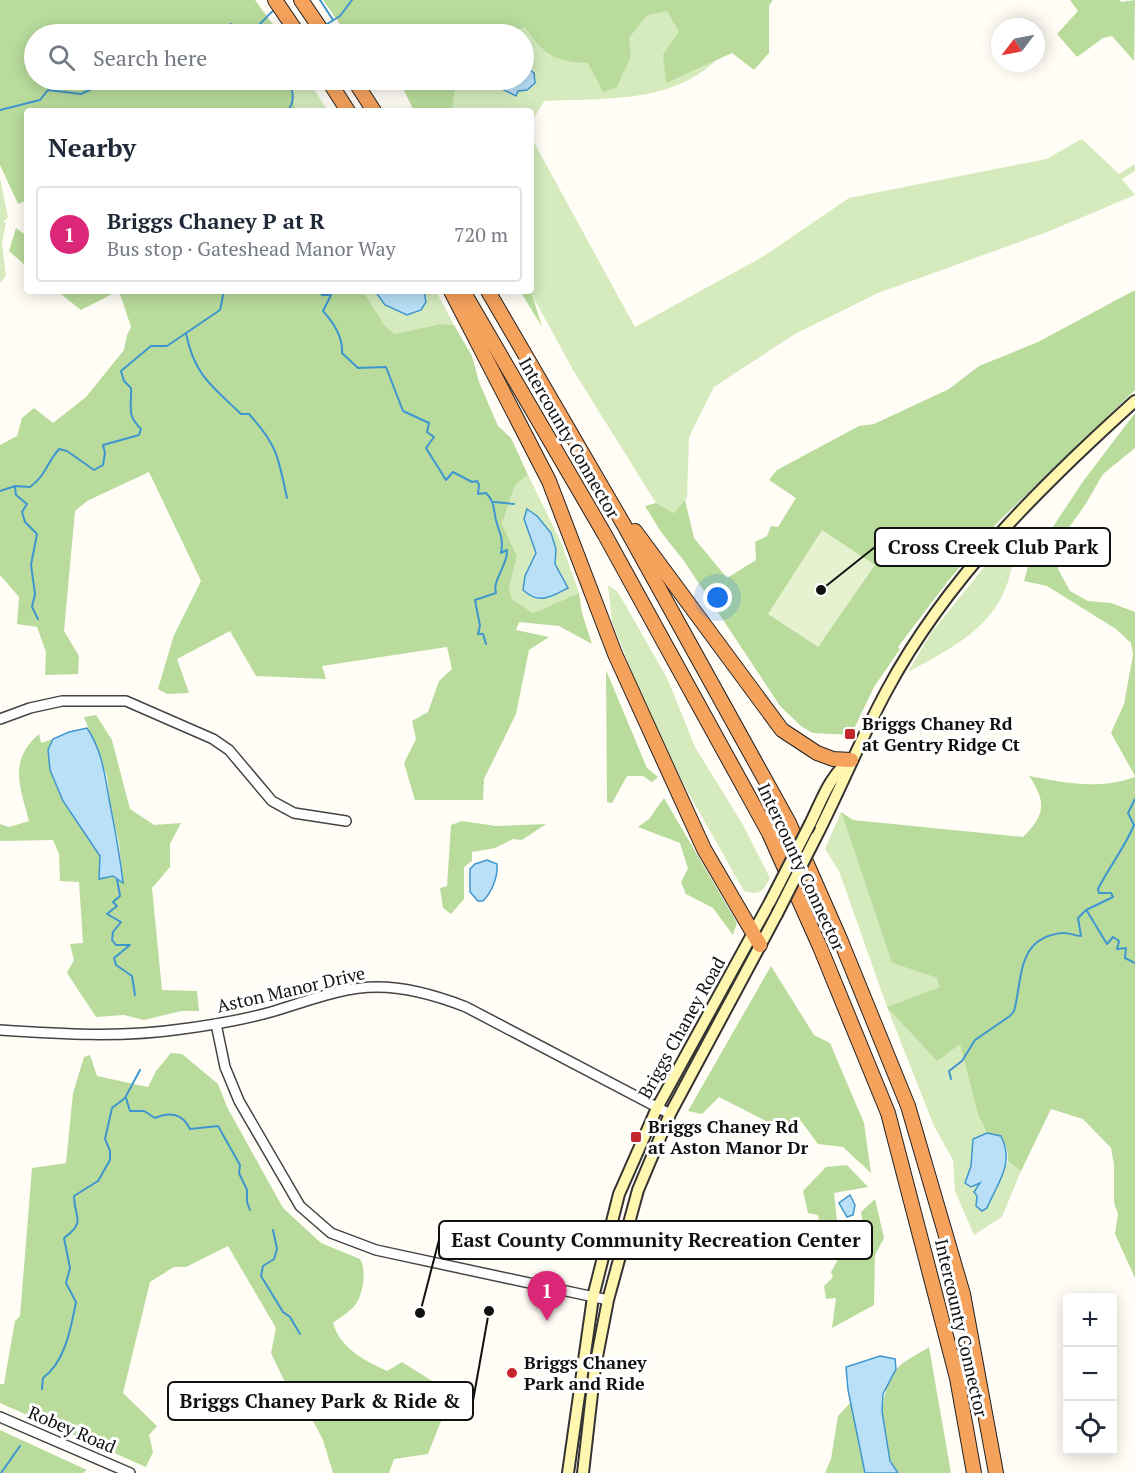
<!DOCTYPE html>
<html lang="en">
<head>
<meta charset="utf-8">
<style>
  :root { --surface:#fff; --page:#f2f2f3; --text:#1f2937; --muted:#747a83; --line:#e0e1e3; --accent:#db2777 }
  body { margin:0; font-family:"PT Serif",serif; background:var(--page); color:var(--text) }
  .controls { position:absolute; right:18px; bottom:18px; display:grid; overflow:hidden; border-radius:6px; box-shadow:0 3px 15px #0003 }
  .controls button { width:54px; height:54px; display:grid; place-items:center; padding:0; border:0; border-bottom:2px solid var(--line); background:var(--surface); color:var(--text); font:30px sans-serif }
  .compass { position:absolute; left:991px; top:18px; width:54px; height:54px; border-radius:50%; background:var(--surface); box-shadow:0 3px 15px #0003; rotate:238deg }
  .you { position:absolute; left:718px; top:598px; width:21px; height:21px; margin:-15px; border:4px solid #fff; border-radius:50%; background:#1a73e8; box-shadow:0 0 0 9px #1a73e833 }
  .badge { display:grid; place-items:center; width:39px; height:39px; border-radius:50%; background:var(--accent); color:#fff; font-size:20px; font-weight:700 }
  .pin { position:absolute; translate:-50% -50px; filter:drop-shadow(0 2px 3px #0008) }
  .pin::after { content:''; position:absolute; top:32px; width:21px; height:18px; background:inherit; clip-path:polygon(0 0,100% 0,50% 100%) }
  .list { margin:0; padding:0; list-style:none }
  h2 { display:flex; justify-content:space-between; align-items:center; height:78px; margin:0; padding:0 24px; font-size:26px }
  h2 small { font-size:20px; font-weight:400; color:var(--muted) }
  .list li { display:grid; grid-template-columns:39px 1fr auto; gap:18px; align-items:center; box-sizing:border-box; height:96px; margin:0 12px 12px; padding:0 12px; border:2px solid var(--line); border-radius:6px }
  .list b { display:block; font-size:22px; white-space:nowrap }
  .list p { margin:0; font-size:20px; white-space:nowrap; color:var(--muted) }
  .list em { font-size:20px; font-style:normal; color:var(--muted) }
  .icon { flex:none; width:33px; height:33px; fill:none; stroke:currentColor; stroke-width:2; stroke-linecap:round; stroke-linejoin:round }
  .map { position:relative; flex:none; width:1135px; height:1473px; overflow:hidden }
  .search { position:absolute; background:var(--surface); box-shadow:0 3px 15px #0003; left:24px; top:24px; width:510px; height:66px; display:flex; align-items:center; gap:15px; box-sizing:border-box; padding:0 21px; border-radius:33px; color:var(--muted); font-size:22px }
  .panel { position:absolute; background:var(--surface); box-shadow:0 3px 15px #0003; left:24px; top:108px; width:510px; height:186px; border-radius:6px }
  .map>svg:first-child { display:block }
  .green { fill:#d5ebbd }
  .forest { fill:#b9dc9c }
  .pitch { fill:#e6f2cf }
  .water { fill:#b9e0f7; stroke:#3f96cf; stroke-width:1.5 }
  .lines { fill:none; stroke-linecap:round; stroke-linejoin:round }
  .stream { stroke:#3f96cf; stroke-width:2 }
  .tertiary-casing { stroke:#444; stroke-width:12 }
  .secondary-casing { stroke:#333; stroke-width:14 }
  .motorway-casing { stroke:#222; stroke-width:16 }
  .tertiary { stroke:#fff; stroke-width:9 }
  .secondary { stroke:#fff6b0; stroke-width:10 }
  .motorway { stroke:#f5a25d; stroke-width:14 }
  .secondary-bridge-casing { stroke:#333; stroke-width:14; stroke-linecap:butt }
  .secondary-bridge { stroke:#fff6b0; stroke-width:10 }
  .poi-dot { fill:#c4262e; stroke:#fff; stroke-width:2 }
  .labels { text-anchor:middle; stroke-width:6; stroke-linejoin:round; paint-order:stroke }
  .street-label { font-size:18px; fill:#111; stroke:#fff }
  .poi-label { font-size:18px; font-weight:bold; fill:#111; stroke:#fff; text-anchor:start }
  .leader { fill:none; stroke:#111; stroke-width:2 }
  .callout-dot { fill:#111; stroke:#fff; stroke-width:2 }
  .callout { fill:#fff; stroke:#111; stroke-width:2 }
  .callout-label { font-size:20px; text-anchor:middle; font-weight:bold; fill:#111 }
</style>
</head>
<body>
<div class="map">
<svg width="1135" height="1473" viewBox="0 0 1135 1473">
  <rect width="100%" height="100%" fill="#fffdf5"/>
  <!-- green -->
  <g class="green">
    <path d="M765,0C749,21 732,46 712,64C666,104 601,98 544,101L531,123V111H433L416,80H524V34H385Z"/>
    <path d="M288,80H308L328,111H297C291,100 294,90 288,80Z"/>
    <polygon points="531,137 635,327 764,256 849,198 1046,159 1082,139 1119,174 1135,164 1135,171 1122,179 1135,195 1047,232 878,293 795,334 714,387 689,437 687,498 674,513 656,503 573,370 530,291"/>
    <polygon points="0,178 8,217 3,223 6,223 2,243 6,276 0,283"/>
    <polygon points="363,291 436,291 454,325 440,324 395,334 385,326"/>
    <polygon points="528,475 561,542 579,593 533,613 512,599 509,588 517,556 502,524 515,485"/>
    <path d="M998,550L1007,551L1013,559C1005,622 958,645 908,672L931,633Z"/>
    <path d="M608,585L618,592L668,680L695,747L743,825L770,878C763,892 760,895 744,891L685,787L635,680L612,622Z"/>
    <polygon points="841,812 892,963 937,978 941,987 887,1007 960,1043 978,1115 987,1133 974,1140 971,1166 965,1183 981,1181 987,1208 1008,1161 1021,1171 1002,1217 974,1235 955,1191 953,1160 934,1126 887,1007 839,871 825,849"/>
  </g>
  <!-- forest -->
  <g class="forest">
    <path d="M0,0H255L280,34H34V80H288C294,90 291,100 297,111H27V200L18,204L0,165Z"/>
    <path d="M323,0H773L769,6V53L754,70L732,53L666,83L663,55L679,32L667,11L647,15L629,38L631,56L617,87L603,92L588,63C553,62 544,54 525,27L502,34H347Z"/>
    <polygon points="1070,0 1120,0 1121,2 1135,0 1134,61 1112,36 1103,38 1077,57 1057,34 1078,11"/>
    <polygon points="399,80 460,80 455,85 452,111 414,111"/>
    <polygon points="16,228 27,236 27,267 9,251"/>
    <polygon points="1135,290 1135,390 997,523 948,581 898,647 900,649 874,687 851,735 813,733 802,727 780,706 684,561 661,532 645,506 656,503 674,513 685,500 694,538 727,578 756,560 755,542 767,536 771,526 778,527 796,498 769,480 777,470 859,426 874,424 949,389 979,366 1038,342"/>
    <polygon points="57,291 118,291 81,310"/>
    <polygon points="119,291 363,291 385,326 395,334 440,324 454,325 472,356 479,382 498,426 511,438 528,475 515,485 502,524 517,556 509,588 512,599 533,613 579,593 582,613 592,644 559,626 519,622 516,630 549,637 529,650 516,714 484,779 483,800 415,800 404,763 416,739 412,721 428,712 439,681 452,669 447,647 322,666 326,679 256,676 230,631 177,659 189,693 167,694 158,689 174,635 201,581 149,472 87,501 75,511 64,631 79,656 78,674 45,675 46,652 37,627 17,624 19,597 0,575 0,445 17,436 22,418 34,408 53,423 86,397 124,350 127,335 131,327"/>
    <polygon points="520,291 531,291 542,327"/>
    <polygon points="1135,413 1135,448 1103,474 1085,505 1058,543 1058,569 1070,591 1088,601 1111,603 1135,612 1135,776 1111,733 1124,704 1133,655 1131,643 1116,629 1047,586 1024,581 1029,563 1084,480"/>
    <polygon points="606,670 647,768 658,777 652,782 643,776 627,776 612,803 607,802"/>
    <path d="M96,715L112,740L130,809L154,825L181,823L170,844V867L152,888L162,990L197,991L199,1011H181L144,1020L124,1015L96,1017L67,973L74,960L70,944L83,943L79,882L60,881L59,854L53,840L0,841V824L9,827L29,821C20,786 8,761 39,734L41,743L53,739L48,750L63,801L100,856L99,878L113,876L123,882L119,844L110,803L107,776L84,717Z"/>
    <path d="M1029,776C1067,783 1097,790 1135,777V1278L1115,1234L1118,1214L1114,1203V1165L1111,1148L1083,1119L1051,1109L1021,1171L1008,1161L1007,1149L1001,1136L987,1133L978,1115L960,1044L937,1061L887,1007L940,987L937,978L892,963L841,812L853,820L1023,837C1045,815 1047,802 1029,776Z"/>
    <polygon points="664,798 737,923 733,935 713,908 686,894 681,882 688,869 680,843 638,827 649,819"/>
    <polygon points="462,821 496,826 546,824 522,840 513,839 495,848 472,852 472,861 464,867 464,899 451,914 443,908 440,888 447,886 451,825"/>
    <polygon points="771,966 814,1035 830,1043 864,1123 871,1173 843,1147 818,1144 801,1121 774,1125 719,1097 702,1114 688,1111"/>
    <path d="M171,1053L182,1054L218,1084L227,1107L283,1208L321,1243L360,1259C367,1270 363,1295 355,1305C350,1312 339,1318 333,1323C340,1348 365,1361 387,1371L402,1362L448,1391L447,1406L428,1454L394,1459L389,1473H333L323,1440L311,1417L292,1397L271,1353L276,1328L228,1246L186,1267H174L150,1282L123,1393L157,1426L149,1435L153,1452L146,1467L0,1403V1384H4L15,1321L20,1316L32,1168L66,1163L73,1093L84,1057L90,1055L97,1076L148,1087L156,1071Z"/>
    <polygon points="847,1165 868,1187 834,1193 837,1221 863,1225 861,1212 875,1199 884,1238 875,1255 874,1305 832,1328 836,1298 826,1299 824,1286 833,1277 831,1272 840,1256 837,1249 822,1242 818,1215 808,1213 803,1191 826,1167"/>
    <path d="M929,1347L951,1473H898C879,1446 876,1399 895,1371C902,1361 919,1354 929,1347Z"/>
    <polygon points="851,1402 865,1473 825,1473 831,1459 838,1416"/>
    <polygon points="0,1430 87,1470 83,1473 0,1473"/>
  </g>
  <!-- pitch -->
  <polygon class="pitch" points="822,530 875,565 818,647 768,614"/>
  <!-- water -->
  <g class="water">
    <polygon points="524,66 534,73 535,83 527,90 518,91 516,96 496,86 492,80 524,80"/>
    <polygon points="375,291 424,291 426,302 421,310 407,315 385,305"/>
    <path d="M527,509L537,516L551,533L556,549L555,564L568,588C551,597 539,605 523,590L525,576L536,553L524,519Z"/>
    <path d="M87,728C103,752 105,777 110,804C115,830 120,855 123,883L113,876L99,879L100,856L63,801L50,770L48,750L53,739L69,732Z"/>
    <path d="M487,860L497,864C498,877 492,892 483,901H478L470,892V869L475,864Z"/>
    <path d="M987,1133L1001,1136C1015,1163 998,1182 987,1208L982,1211L976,1206L977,1196L974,1192L980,1183L971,1187L965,1183L971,1166L973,1139Z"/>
    <polygon points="850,1195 855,1205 853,1215 847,1217 839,1203"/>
    <polygon points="880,1356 895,1359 896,1369 883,1394 882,1411 890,1461 898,1473 865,1473 848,1390 846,1367"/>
  </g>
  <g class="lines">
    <!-- stream -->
    <g class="stream">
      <polyline points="320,0 333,20"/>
      <polyline points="324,26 340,16 352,0"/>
      <polyline points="158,34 165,30 177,34"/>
      <path d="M223,34L224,28L231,24C254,41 257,24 274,10"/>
      <polyline points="0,110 40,100 48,90 81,94 111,80"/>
      <path d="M287,111C296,102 293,90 288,80"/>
      <path d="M320,291L322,295H331L323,311C333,322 343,338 342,353L358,368L386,367L403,411L429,423L427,432L434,437L426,448L446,480L453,472L472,482L477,481L479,485L478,494L486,493C495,502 493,508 496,520C499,533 504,538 501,553L507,550C508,565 492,580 496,593L475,600L480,626L478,634H483L486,644"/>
      <path d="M186,333C194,375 212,386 241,414H249C278,446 278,457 287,498"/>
      <polyline points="15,487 16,495 27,504 22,512 25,522 37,534 31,565 35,594 32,607 38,619"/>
      <path d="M0,491L15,486L30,487C47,474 46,464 59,449L67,451L94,470L103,465L105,453L103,445L139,435L141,429C126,415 132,407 131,388L124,381L121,371L151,346H167L220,310L224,291"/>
      <polyline points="494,502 514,504"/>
      <polyline points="117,879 120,896 113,902 117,906 107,914 121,922 113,932 112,940 116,945 130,945 114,958 116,965 132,976 135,995"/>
      <polyline points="1087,911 1107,944 1113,937 1119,941 1117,949 1126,948 1125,958 1135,963"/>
      <path d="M951,1079L949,1071L962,1061L975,1040L1010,1016L1014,1011C1023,979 1016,938 1062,933C1069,932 1074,936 1081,936L1078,918L1086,910L1113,897L1111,893H1099L1098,889C1109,867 1125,847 1134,825L1128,813L1135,799"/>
      <path d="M126,1098L130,1111H144L155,1118C170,1111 183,1114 190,1129L218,1126L240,1165L239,1173L247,1190V1202L250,1210"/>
      <polyline points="273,1230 277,1249 274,1259 263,1266 261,1276 283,1312 290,1317 300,1334"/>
      <path d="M42,1389L43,1378C65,1362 71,1328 76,1302L66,1283L70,1268L64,1238C87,1221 74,1218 74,1196L98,1181L110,1160V1151L105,1139L112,1108L125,1098L140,1070"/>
      <polyline points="1,1473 20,1446"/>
    </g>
    <defs>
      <g id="tertiary">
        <polyline points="0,719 30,708 62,701 126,701 213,739 229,750 272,801 294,813 346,821"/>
        <polyline points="216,1024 225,1067 239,1101 300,1206 331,1233 376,1250 608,1300"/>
        <path d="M0,1030C60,1034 121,1038 182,1029C212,1025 242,1020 271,1012C305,1002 341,987 377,987C408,987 438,996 466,1007L670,1114"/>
        <polyline points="0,1417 130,1473"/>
      </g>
      <g id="secondary">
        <path d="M810,824C821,802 830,774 851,760"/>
        <path d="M816,837C841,788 861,738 887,690C947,578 1042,485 1135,401"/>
        <polyline points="568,1473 593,1297 619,1194 657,1108 770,902"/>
        <polyline points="583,1473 595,1367 608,1300 638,1190 670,1114 777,914"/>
      </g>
      <g id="motorway">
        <polyline points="275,0 298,34"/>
        <polyline points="301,0 324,34"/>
        <polyline points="328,80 348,111"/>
        <polyline points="354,80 374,111"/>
        <polyline points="451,291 549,481 615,654 704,849 760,945"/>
        <polyline points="463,291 605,535 769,833 820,947 888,1113 957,1378 974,1473"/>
        <polyline points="488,291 624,525 789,823 840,939 908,1106 963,1294 996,1473"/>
        <polyline points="635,531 782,730 817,753 833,759 851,760"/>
      </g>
    </defs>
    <!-- tertiary casing -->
    <use href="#tertiary" class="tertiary-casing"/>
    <!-- secondary casing -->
    <use href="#secondary" class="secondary-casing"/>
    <!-- motorway casing -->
    <use href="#motorway" class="motorway-casing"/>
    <!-- tertiary -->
    <use href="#tertiary" class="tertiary"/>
    <!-- secondary -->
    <use href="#secondary" class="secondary"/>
    <!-- motorway -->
    <use href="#motorway" class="motorway"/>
    <defs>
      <g id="secondary-bridge">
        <polyline points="770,902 810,824"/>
        <polyline points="777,914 816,837"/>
      </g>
    </defs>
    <!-- secondary-bridge casing -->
    <use href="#secondary-bridge" class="secondary-bridge-casing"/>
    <!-- secondary-bridge -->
    <use href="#secondary-bridge" class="secondary-bridge"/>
  </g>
  <!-- markers -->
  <g class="poi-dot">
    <rect x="844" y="728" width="12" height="12" rx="3"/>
    <rect x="630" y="1131" width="12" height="12" rx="3"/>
    <circle cx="512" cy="1373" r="6"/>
  </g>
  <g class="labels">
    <!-- street labels -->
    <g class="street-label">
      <text transform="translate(569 438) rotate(60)" y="6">Intercounty Connector</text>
      <text transform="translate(801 867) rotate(65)" y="6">Intercounty Connector</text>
      <text transform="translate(291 990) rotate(-13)" y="6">Aston Manor Drive</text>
      <text transform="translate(682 1028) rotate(-61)" y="6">Briggs Chaney Road</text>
      <text transform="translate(961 1328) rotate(77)" y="6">Intercounty Connector</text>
      <text transform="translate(72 1430) rotate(23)" y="6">Robey Road</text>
    </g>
    <!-- poi labels -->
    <g class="poi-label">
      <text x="862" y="730">Briggs Chaney Rd<tspan x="862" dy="21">at Gentry Ridge Ct</tspan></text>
      <text x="648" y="1133">Briggs Chaney Rd<tspan x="648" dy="21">at Aston Manor Dr</tspan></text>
      <text x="524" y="1369">Briggs Chaney<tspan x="524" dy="21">Park and Ride</tspan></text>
    </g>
  </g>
  <!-- callouts -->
  <path class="leader" d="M821 590L875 547M420 1313L439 1240M489 1311L473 1401"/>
  <g class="callout-dot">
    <circle cx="821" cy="590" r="6"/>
    <circle cx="420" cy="1313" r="6"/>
    <circle cx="489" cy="1311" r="6"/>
  </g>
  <g class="callout">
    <rect x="875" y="528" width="235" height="38" rx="6"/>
    <rect x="439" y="1221" width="433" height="38" rx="6"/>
    <rect x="168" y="1382" width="305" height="38" rx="6"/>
  </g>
  <g class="callout-label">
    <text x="993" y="554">Cross Creek Club Park</text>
    <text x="656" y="1247">East County Community Recreation Center</text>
    <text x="320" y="1408">Briggs Chaney Park &amp; Ride &amp;</text>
  </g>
</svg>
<div class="controls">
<button>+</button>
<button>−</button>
<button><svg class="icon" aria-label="locate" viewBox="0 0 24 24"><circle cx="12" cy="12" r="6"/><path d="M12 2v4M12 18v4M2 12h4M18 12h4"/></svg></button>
</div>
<svg class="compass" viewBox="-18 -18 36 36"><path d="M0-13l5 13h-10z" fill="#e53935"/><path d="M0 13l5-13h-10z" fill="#747a83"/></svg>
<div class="you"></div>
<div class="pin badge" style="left:547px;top:1321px">1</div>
<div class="search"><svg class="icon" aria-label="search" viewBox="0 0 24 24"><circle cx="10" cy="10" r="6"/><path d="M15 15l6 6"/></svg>Search here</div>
<section class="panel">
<h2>Nearby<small></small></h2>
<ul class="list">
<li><span class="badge">1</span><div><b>Briggs Chaney P at R</b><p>Bus stop · Gateshead Manor Way</p></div><em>720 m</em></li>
</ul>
</section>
</div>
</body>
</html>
